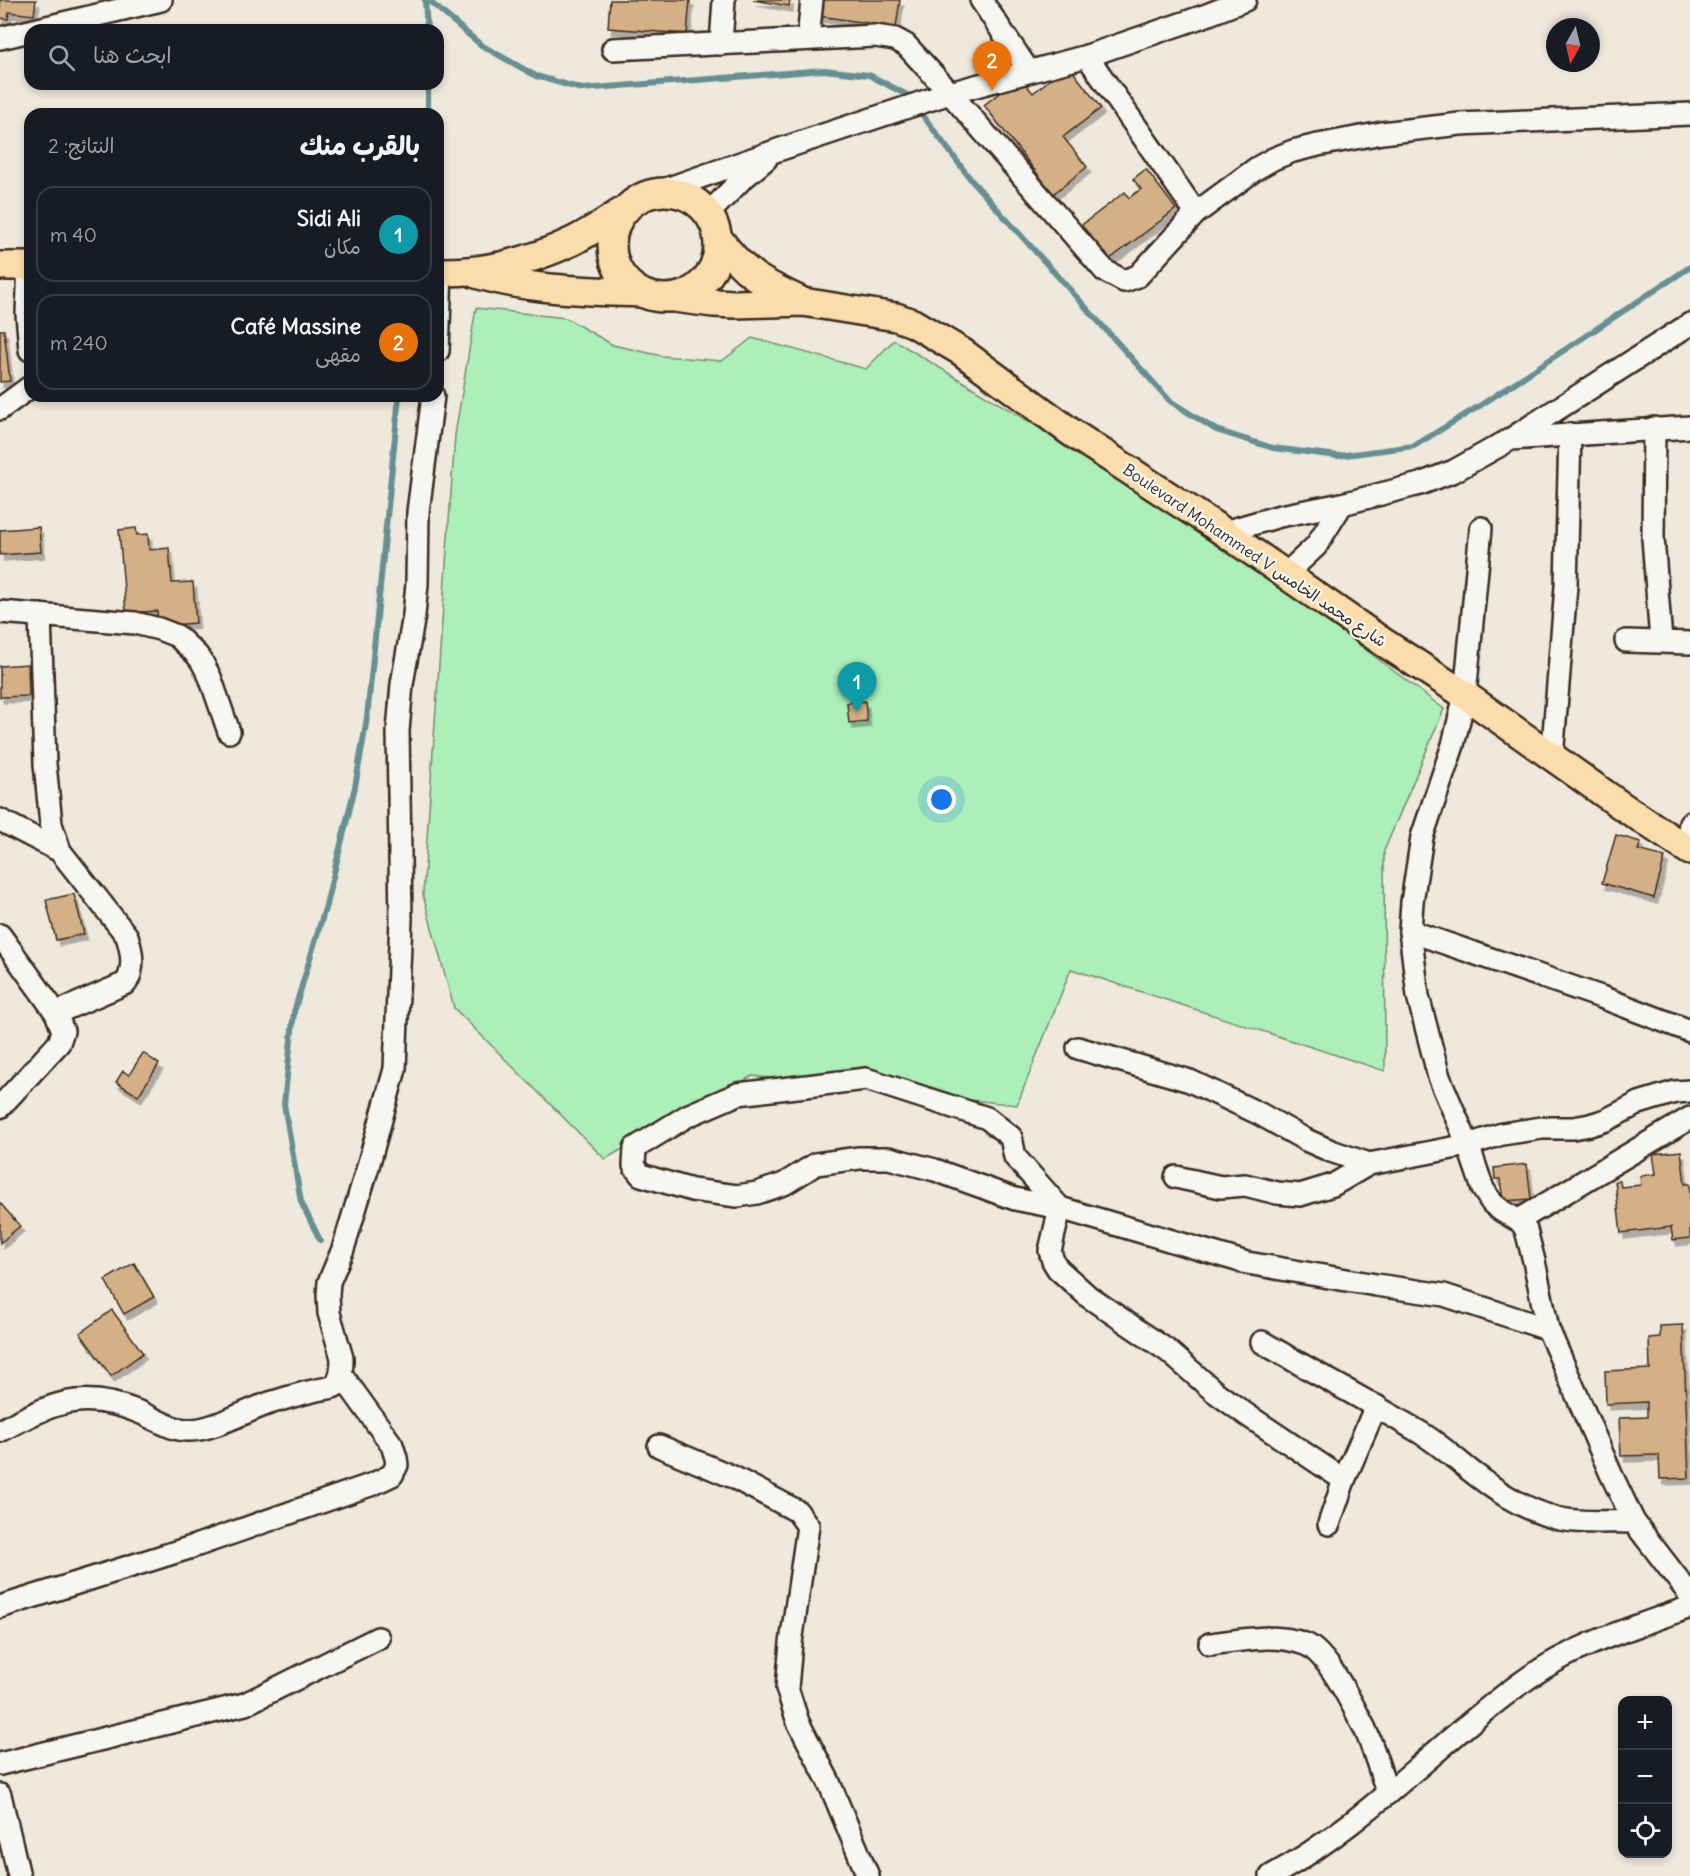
<!DOCTYPE html>
<html lang="ar">
<head>
<meta charset="utf-8">
<style>
  :root { --surface:#171b24; --page:#242831; --text:#f1f3f6; --muted:#9ea1a6; --line:#363941; --accent:#c8321e }
  body { margin:0; font-family:Delius,"Playpen Sans Arabic",sans-serif; background:var(--page); color:var(--text); direction:rtl }
  .controls { position:absolute; right:18px; bottom:18px; display:grid; overflow:hidden; border-radius:12px; box-shadow:0 3px 9px #0003 }
  .controls button { width:54px; height:54px; display:grid; place-items:center; padding:0; border:0; border-bottom:2px solid var(--line); background:var(--surface); color:var(--text); font:30px sans-serif }
  .compass { position:absolute; left:1546px; top:18px; width:54px; height:54px; border-radius:50%; background:var(--surface); box-shadow:0 3px 9px #0003; rotate:188deg }
  .you { position:absolute; left:942px; top:800px; width:21px; height:21px; margin:-15px; border:4px solid #fff; border-radius:50%; background:#1a73e8; box-shadow:0 0 0 9px #1a73e833 }
  .badge { display:grid; place-items:center; width:39px; height:39px; border-radius:50%; background:var(--accent); color:#fff; font-size:20px; font-weight:700 }
  .pin { position:absolute; translate:-50% -50px; filter:drop-shadow(0 2px 3px #0008) }
  .pin::after { content:''; position:absolute; top:32px; width:21px; height:18px; background:inherit; clip-path:polygon(0 0,100% 0,50% 100%) }
  .list { margin:0; padding:0; list-style:none }
  h2 { display:flex; justify-content:space-between; align-items:center; height:78px; margin:0; padding:0 24px; font-size:26px }
  h2 small { font-size:20px; font-weight:400; color:var(--muted) }
  .list li { display:grid; grid-template-columns:39px 1fr auto; gap:18px; align-items:center; box-sizing:border-box; height:96px; margin:0 12px 12px; padding:0 12px; border:2px solid var(--line); border-radius:18px }
  .list b { display:block; font-size:22px; white-space:nowrap }
  .list p { margin:0; font-size:20px; white-space:nowrap; color:var(--muted) }
  .list em { font-size:20px; font-style:normal; color:var(--muted) }
  .icon { flex:none; width:33px; height:33px; fill:none; stroke:currentColor; stroke-width:2; stroke-linecap:round; stroke-linejoin:round }
  .map { position:relative; flex:none; width:1690px; height:1876px; overflow:hidden; direction:ltr }
  .search { position:absolute; background:var(--surface); box-shadow:0 3px 9px #0003; left:24px; top:24px; width:420px; height:66px; display:flex; align-items:center; gap:15px; box-sizing:border-box; padding:0 21px; border-radius:18px; color:var(--muted); font-size:22px }
  .panel { position:absolute; background:var(--surface); box-shadow:0 3px 9px #0003; left:24px; top:108px; width:420px; height:294px; border-radius:18px; direction:rtl }
  .map>svg:first-child { display:block }
  .green { fill:#acefb9; stroke:#748c6c; stroke-width:1.5 }
  .lines { fill:none; stroke-linecap:round; stroke-linejoin:round }
  .stream { stroke:#668f92; stroke-width:6 }
  .building { fill:#d5b087; stroke:#3b2a1e; stroke-width:1.5; filter:url(#shadow) }
  .minor-casing { stroke:#3b2a1e; stroke-width:26 }
  .major-casing { stroke:#3b2a1e; stroke-width:32 }
  .minor { stroke:#f6f6f2; stroke-width:21 }
  .major { stroke:#fbddab; stroke-width:27 }
  .labels { text-anchor:middle; stroke-width:4.5; stroke-linejoin:round; paint-order:stroke }
  .street-label { font-size:16px; fill:#3b2a1e; stroke:#f6f6f2 }
</style>
</head>
<body>
<div class="map">
<svg width="1690" height="1876" viewBox="0 0 1690 1876">
  <defs>
    <filter id="shadow"><feDropShadow dx="3.5" dy="6" stdDeviation="0" flood-color="#0004"/></filter>
  </defs>
  <rect width="100%" height="100%" fill="#efe8dd"/>
  <filter id="ink" filterUnits="userSpaceOnUse"><feTurbulence type="fractalNoise" baseFrequency=".0167" numOctaves="2"/><feDisplacementMap in="SourceGraphic" scale="12" xChannelSelector="R" yChannelSelector="G"/><feConvolveMatrix kernelMatrix="1 2 1 2 8 2 1 2 1" color-interpolation-filters="sRGB"/></filter>
  <g filter="url(#ink)">
    <!-- green -->
    <polygon class="green" points="476,308 566,318 613,345 662,356 722,361 752,338 866,369 894,340 1163,503 1284,588 1444,709 1384,851 1385,1071 1071,969 1017,1105 752,1076 605,1159 454,1008 423,895 455,435"/>
    <g class="lines">
      <!-- stream -->
      <g class="stream">
        <polyline points="425,0 427,30"/>
        <polyline points="428,0 481,45 536,76 582,89 824,70 869,75 909,96 912,100"/>
        <polyline points="918,109 972,181 1170,401 1216,430 1273,448 1338,456 1414,446 1481,405 1690,267"/>
        <polyline points="428,114 428,84"/>
        <polyline points="320,1240 301,1202 284,1104 294,1012 326,905 355,787 367,718 399,396"/>
      </g>
    </g>
    <!-- building -->
    <g class="building">
      <polygon points="0,0 36,0 34,15 9,12 8,19 0,18"/>
      <polygon points="610,0 690,0 687,34 608,28"/>
      <polygon points="753,0 790,0 789,6"/>
      <polygon points="814,0 900,0 896,27 812,15"/>
      <polygon points="1068,65 1101,108 1063,137 1087,167 1053,194 984,105 1020,77 1033,93"/>
      <polygon points="1146,169 1176,209 1106,262 1079,227 1125,192 1129,198 1141,189 1133,179"/>
      <polygon points="0,330 4,330 10,381 0,382"/>
      <polygon points="39,527 41,552 0,555 0,530"/>
      <polygon points="136,528 137,535 148,534 149,550 169,548 172,583 193,582 196,623 158,626 157,611 126,613 119,530"/>
      <polygon points="28,664 29,696 0,697 0,666"/>
      <polygon points="865,701 867,721 849,723 847,703"/>
      <polygon points="1616,835 1641,842 1638,850 1665,857 1654,898 1602,883"/>
      <polygon points="74,894 84,934 56,940 46,900"/>
      <polygon points="143,1053 159,1064 138,1096 116,1082 123,1071 129,1075"/>
      <polygon points="1681,1151 1685,1184 1690,1184 1690,1238 1673,1240 1671,1227 1621,1233 1615,1181 1620,1181 1621,1187 1641,1185 1640,1176 1656,1174 1653,1154"/>
      <polygon points="1527,1164 1531,1199 1503,1201 1500,1179 1495,1179 1494,1168"/>
      <polygon points="0,1203 20,1226 0,1243"/>
      <polygon points="134,1263 154,1297 124,1314 105,1280"/>
      <polygon points="112,1310 143,1353 111,1376 80,1333"/>
      <polygon points="1683,1325 1689,1478 1660,1479 1659,1455 1621,1456 1619,1418 1647,1417 1647,1402 1606,1404 1605,1371 1650,1369 1649,1338 1660,1337 1660,1326"/>
    </g>
    <g class="lines">
      <defs>
        <g id="minor">
          <polyline points="981,0 1028,70"/>
          <polyline points="34,30 161,0"/>
          <polyline points="0,38 30,31"/>
          <polyline points="808,39 812,0"/>
          <polyline points="721,44 724,0"/>
          <polyline points="613,49 875,36 895,39 906,45 950,93 1105,271 1124,281 1138,276 1196,213 1257,168 1273,159 1293,151 1318,145 1382,133 1460,124 1690,114"/>
          <polyline points="1087,56 1196,213"/>
          <polyline points="649,195 778,150 950,93 1087,56 1204,16 1245,0"/>
          <polyline points="708,214 741,180 766,159"/>
          <polyline points="29,266 27,314 30,350"/>
          <polyline points="438,351 441,272"/>
          <polyline points="0,409 30,387"/>
          <polyline points="1654,428 1653,538 1661,641"/>
          <polyline points="1514,437 1690,324"/>
          <polyline points="1481,528 1465,695 1453,745 1422,837 1412,902 1410,931 1418,996 1439,1077 1468,1145 1483,1189 1492,1203 1502,1211 1521,1222 1526,1230 1534,1261 1548,1329 1611,1474 1634,1522 1690,1595"/>
          <polyline points="1224,532 1280,516 1342,504 1420,484 1454,471 1511,439 1690,427"/>
          <polyline points="1286,574 1316,546 1342,504"/>
          <polyline points="0,612 135,623 159,629 177,636 197,655 202,662 210,677 229,732"/>
          <path d="M40,615L45,764L51,824L60,851L127,936C132,952 135,968 126,983L56,1013"/>
          <polyline points="1626,641 1690,643"/>
          <polyline points="1552,758 1566,586 1570,434"/>
          <polyline points="0,820 60,851"/>
          <polyline points="1687,849 1690,823"/>
          <polyline points="1410,931 1601,997 1690,1031"/>
          <polyline points="0,935 56,1013 63,1031 59,1043 0,1107"/>
          <polyline points="1078,1048 1190,1081 1260,1114 1306,1140 1331,1151 1369,1164"/>
          <polyline points="1176,1177 1221,1187 1245,1185 1277,1193 1300,1195 1333,1185 1369,1164 1468,1145 1502,1134 1542,1128 1573,1128 1590,1125 1606,1120 1639,1103 1675,1092 1690,1091"/>
          <polyline points="1060,1208 1015,1157 1011,1137 987,1118 866,1079 738,1094 687,1116 635,1148 634,1166 641,1175 692,1190 737,1196 757,1193 784,1184 816,1164 859,1158 889,1158 935,1170 1015,1199 1060,1208 1247,1263 1376,1285 1444,1295 1548,1329"/>
          <polyline points="1060,1208 1050,1251 1053,1261 1058,1269 1089,1297 1168,1351 1215,1392 1247,1415 1344,1480"/>
          <polyline points="1519,1220 1690,1118"/>
          <path d="M1262,1342C1314,1373 1369,1401 1421,1433C1441,1445 1457,1461 1476,1475C1500,1494 1526,1510 1556,1518C1580,1524 1609,1521 1634,1522"/>
          <path d="M0,1431C51,1404 81,1388 139,1412C155,1419 173,1431 190,1430C214,1430 249,1409 273,1402C286,1398 299,1394 313,1391C320,1389 328,1389 335,1386C341,1378 342,1369 342,1358L329,1313L328,1295L329,1282L343,1249L367,1170L395,1069L401,919L398,731L402,684L414,615L417,584L418,512L433,396"/>
          <polyline points="659,1446 733,1477 797,1511 808,1526 791,1643 787,1688 798,1722 828,1780 868,1876"/>
          <polyline points="1329,1524 1344,1480 1376,1406"/>
          <polyline points="0,1607 192,1547 373,1484 392,1475 397,1465 396,1458 392,1445 341,1374"/>
          <path d="M1210,1644C1241,1640 1274,1633 1305,1644C1327,1652 1354,1707 1365,1729C1374,1749 1380,1772 1388,1793"/>
          <polyline points="0,1764 245,1704 378,1638"/>
          <polyline points="0,1795 19,1876"/>
          <path d="M1271,1876C1368,1824 1441,1738 1531,1676C1579,1643 1636,1627 1690,1607"/>
        </g>
        <g id="major">
          <circle cx="665" cy="245" r="53"/>
          <path d="M718,238C745,274 759,281 799,300"/>
          <polyline points="0,266 30,266"/>
          <path d="M438,272C485,273 531,261 573,241C591,232 608,220 625,210"/>
          <path d="M476,274C530,290 586,291 641,293"/>
          <polyline points="674,298 713,303 735,304 803,302 896,317 913,323 962,352 1072,433 1224,532 1383,642 1465,695 1619,804 1690,851"/>
        </g>
      </defs>
      <!-- minor casing -->
      <use href="#minor" class="minor-casing"/>
      <!-- major casing -->
      <use href="#major" class="major-casing"/>
      <!-- minor -->
      <use href="#minor" class="minor"/>
      <!-- major -->
      <use href="#major" class="major"/>
    </g>
  </g>
  <g class="labels">
    <!-- street labels -->
    <g class="street-label">
      <text transform="translate(1255 555) rotate(34)" y="6">Boulevard Mohammed V شارع محمد الخامس</text>
    </g>
  </g>
</svg>
<div class="controls">
<button>+</button>
<button>−</button>
<button><svg class="icon" aria-label="locate" viewBox="0 0 24 24"><circle cx="12" cy="12" r="6"/><path d="M12 2v4M12 18v4M2 12h4M18 12h4"/></svg></button>
</div>
<svg class="compass" viewBox="-18 -18 36 36"><path d="M0-13l5 13h-10z" fill="#e53935"/><path d="M0 13l5-13h-10z" fill="#9ea1a6"/></svg>
<div class="you"></div>
<div class="pin badge" style="left:857px;top:712px;background:#0f9aa8">1</div>
<div class="pin badge" style="left:992px;top:91px;background:#e8710a">2</div>
<div class="search"><svg class="icon" aria-label="search" viewBox="0 0 24 24"><circle cx="10" cy="10" r="6"/><path d="M15 15l6 6"/></svg>ابحث هنا</div>
<section class="panel">
<h2>بالقرب منك<small>النتائج: 2</small></h2>
<ul class="list">
<li><span class="badge" style="background:#0f9aa8">1</span><div><b>Sidi Ali</b><p>مكان</p></div><em>40 m</em></li>
<li><span class="badge" style="background:#e8710a">2</span><div><b>Café Massine</b><p>مقهى</p></div><em>240 m</em></li>
</ul>
</section>
</div>
</body>
</html>
